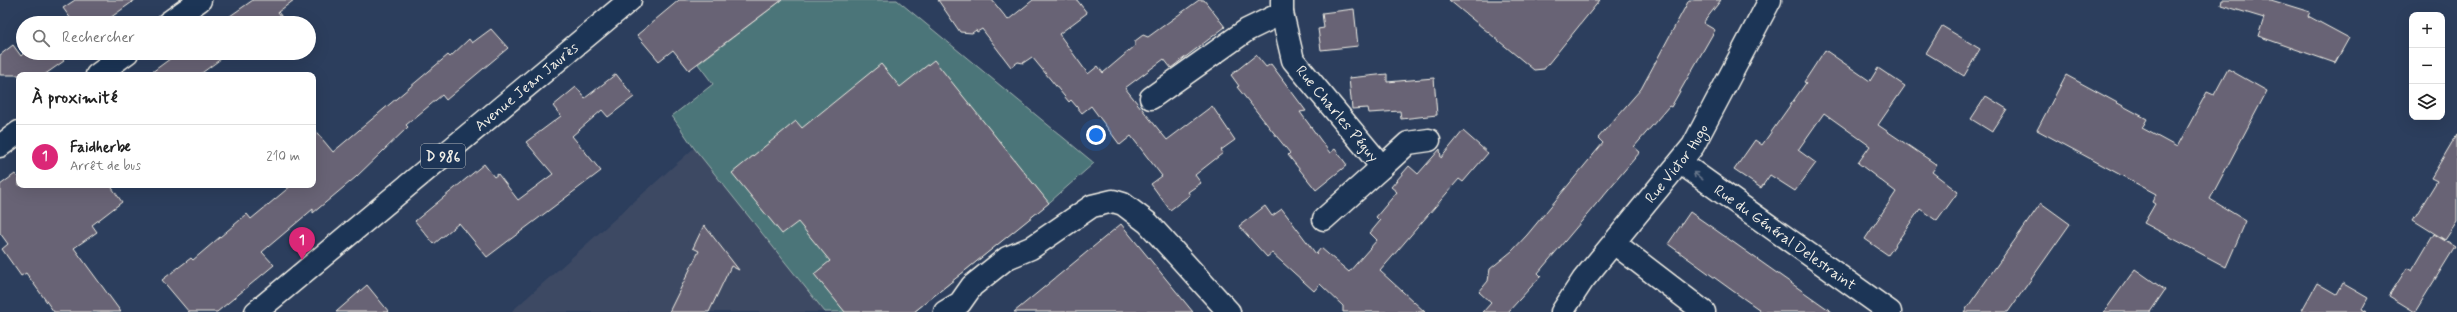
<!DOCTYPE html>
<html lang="fr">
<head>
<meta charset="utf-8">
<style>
  :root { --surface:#fff; --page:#f2f2f2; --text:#222; --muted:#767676; --line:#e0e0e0; --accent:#db2777 }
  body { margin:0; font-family:Mynerve,sans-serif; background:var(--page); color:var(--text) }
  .controls { position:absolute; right:12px; top:12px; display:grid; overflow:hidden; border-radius:8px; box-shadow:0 4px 16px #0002 }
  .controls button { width:36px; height:36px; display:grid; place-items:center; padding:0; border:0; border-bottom:1px solid var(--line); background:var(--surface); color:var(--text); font:20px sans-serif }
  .you { position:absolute; left:1096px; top:135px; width:14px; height:14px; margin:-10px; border:3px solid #fff; border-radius:50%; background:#1a73e8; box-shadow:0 0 0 6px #1a73e833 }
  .badge { display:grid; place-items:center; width:26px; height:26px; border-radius:50%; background:var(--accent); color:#fff; font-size:13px; font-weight:700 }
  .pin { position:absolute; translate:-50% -33px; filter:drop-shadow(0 1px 2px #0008) }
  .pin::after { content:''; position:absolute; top:21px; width:14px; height:12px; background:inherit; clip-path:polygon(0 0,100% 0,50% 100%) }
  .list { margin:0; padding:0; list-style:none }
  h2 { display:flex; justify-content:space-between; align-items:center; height:52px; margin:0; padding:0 16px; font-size:17px }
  h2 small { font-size:13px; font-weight:400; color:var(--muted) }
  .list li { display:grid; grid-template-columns:26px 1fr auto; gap:12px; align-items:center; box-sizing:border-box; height:64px; padding:0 16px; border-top:1px solid var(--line) }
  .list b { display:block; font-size:15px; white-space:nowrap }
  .list p { margin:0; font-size:13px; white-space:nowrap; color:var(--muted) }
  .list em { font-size:13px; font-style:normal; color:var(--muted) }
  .icon { flex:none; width:22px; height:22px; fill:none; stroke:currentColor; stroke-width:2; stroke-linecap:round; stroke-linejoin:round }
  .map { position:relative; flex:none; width:2457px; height:312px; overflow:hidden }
  .search { position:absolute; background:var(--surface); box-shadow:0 4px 16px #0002; left:16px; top:16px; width:300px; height:44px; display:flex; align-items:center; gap:10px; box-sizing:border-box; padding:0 14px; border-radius:22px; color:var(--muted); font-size:15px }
  .panel { position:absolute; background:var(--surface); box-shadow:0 4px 16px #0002; left:16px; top:72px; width:300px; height:116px; border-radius:8px }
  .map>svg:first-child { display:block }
  .built { fill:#3e4964 }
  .green { fill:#4c7579; stroke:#a0b3b0 }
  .building { fill:#686474; stroke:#f4f1e8 }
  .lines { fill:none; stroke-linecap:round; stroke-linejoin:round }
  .minor-casing { stroke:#f4f1e8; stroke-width:25 }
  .major-casing { stroke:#f4f1e8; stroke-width:25 }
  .minor { stroke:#1d3557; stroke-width:22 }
  .major { stroke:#1d3557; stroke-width:22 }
  .oneway { stroke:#68778a }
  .labels { text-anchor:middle; stroke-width:4; stroke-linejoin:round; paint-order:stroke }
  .shield { fill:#1d3557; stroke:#b4b9bc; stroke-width:1 }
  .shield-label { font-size:14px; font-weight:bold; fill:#f4f1e8 }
  .street-label { font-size:15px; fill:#f4f1e8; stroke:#1d3557 }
</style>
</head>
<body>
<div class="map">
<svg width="2457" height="312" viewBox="0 0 2457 312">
  <rect width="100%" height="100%" fill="#2c3e5d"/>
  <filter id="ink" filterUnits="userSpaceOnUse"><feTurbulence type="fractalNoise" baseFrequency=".025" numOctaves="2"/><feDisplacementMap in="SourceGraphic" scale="8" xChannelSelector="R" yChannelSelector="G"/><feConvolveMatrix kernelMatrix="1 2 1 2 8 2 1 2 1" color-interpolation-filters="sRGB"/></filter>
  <g filter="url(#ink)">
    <!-- built -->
    <polygon class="built" points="694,148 825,312 511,312"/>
    <!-- green -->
    <polygon class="green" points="782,0 897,0 1094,163 1051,201 914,312 825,312 694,148 672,116 713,84 698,64"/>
    <!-- building -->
    <g class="building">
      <polygon points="75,0 135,0 103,23 74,23 63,8"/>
      <polygon points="253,0 294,0 278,12 282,17 274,23 220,23"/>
      <polygon points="679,0 782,0 689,70 673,50 659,61 637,35"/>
      <polygon points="938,0 992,0 1008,20 1033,0 1077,0 1087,13 1059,34 1088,74 1098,66 1103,73 1135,46 1135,41 1143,35 1148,37 1199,0 1204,0 1225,27 1171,68 1164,59 1125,88 1167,140 1212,106 1235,140 1221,150 1223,153 1195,175 1201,183 1188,192 1190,195 1170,210 1151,184 1162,176 1131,136 1120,145 1091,106 1082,113 1071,100 1069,102 1032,57 1023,63 1018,62 1011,67 982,29 977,32 976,30 972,33 960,32"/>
      <polygon points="1449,0 1600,0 1544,69 1534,70"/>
      <polygon points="1689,0 1721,0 1703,23 1715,30 1671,107 1669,106 1634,147 1640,152 1538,273 1541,276 1508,312 1483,312 1491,303 1479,292 1488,281 1490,269 1512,251 1527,235 1603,143 1598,138 1641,89"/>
      <polygon points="2222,0 2271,0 2310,12 2308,16 2349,38 2335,63 2258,36 2264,18 2221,5"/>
      <polygon points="1354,9 1358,46 1321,50 1318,29 1324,28 1322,13"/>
      <polygon points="1942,26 1980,49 1964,76 1926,53"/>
      <polygon points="491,29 508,48 446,100 442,95 406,125 408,127 356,177 313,213 313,209 262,252 274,265 250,285 217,312 189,312 162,280 191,258 193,260 247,214 251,219 292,185 313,185 313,128 333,152 448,55 450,57 469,39 472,43"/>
      <polygon points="13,45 21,56 24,53 58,53 64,61 44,75 0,75 0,55"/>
      <polygon points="1825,50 1870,81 1878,68 1905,86 1878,125 1937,165 1932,172 1958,192 1937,221 1920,209 1888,255 1865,239 1896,192 1858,163 1870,146 1824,113 1798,150 1816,163 1795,191 1770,175 1761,188 1734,170 1755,140 1762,145 1806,83 1804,82"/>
      <polygon points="178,53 229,53 199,75 148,75"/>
      <polygon points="1256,55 1266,67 1271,64 1306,111 1300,112 1330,153 1335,149 1347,165 1316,190 1288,155 1290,153 1237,87 1239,86 1231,75"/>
      <polygon points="934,60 1049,203 914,312 845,312 814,274 830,261 798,222 782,234 732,173 796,121 802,128 881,64 900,87"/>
      <polygon points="2228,69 2267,91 2210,199 2246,221 2226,267 2144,223 2155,204 2152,202 2156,194 2037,130 2066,75 2147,119 2142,128 2177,147 2207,92 2214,95"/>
      <polygon points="616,74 634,97 608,117 602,110 572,136 601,171 487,257 459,223 434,244 415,221 484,164 494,177 498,174 518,200 553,174 526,142 561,116 553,106 576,87 585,98"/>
      <polygon points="1387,74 1387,82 1434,78 1437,115 1401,119 1400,111 1369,113 1368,108 1352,109 1349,78"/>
      <polygon points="1986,96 2007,109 1992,132 1971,119"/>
      <polygon points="1463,131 1488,153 1463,182 1459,179 1380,271 1425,312 1343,312 1343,306 1320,284 1314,291 1272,253 1267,257 1239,226 1265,206 1272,216 1282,209 1316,254 1321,248 1349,272 1377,240 1370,233 1380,221 1376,217 1397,192 1391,187 1409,166 1418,174 1440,149 1441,158"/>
      <polygon points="2457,134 2457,222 2445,240 2413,220 2437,181 2431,178"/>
      <polygon points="15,174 19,179 19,185 110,185 122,202 92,225 97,232 74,248 121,312 54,312 26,273 21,276 2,249 8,244 0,233 0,185"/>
      <polygon points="2041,203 2070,224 2008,312 1964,312"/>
      <polygon points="1690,212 1730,240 1832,312 1763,312 1733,291 1668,244"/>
      <polygon points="1121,224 1193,312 1014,312"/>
      <polygon points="704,225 739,270 731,266 709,312 669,312 699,251 693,248"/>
      <polygon points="2434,234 2455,247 2415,312 2389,296 2407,268 2412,271"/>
      <polygon points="2135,269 2165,290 2150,312 2104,312"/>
      <polygon points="2317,283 2336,294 2342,283 2368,298 2362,309 2367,312 2301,312"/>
      <polygon points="367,285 389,312 336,312"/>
    </g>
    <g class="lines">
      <defs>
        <g id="minor">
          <path id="s1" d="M1282,13L1293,60L1382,167L1324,219"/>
          <polyline points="168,23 200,0"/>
          <polyline points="97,75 127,53"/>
          <polyline points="1151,98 1247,30 1282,13 1282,0"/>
          <polyline points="0,146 19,132"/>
          <path id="s2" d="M1681,163L1890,312"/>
          <polyline points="1382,167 1408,143 1429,140"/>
          <polyline points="1614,243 1704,312"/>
          <polyline points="945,312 960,303 972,286 1007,258 1031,248 1092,206 1113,201 1123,204 1148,223 1229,312"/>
          <path id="s3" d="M1562,312L1583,280L1693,146L1770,0"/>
        </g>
        <g id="major">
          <path id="s4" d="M256,312L630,0"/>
        </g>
      </defs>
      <!-- minor casing -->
      <use href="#minor" class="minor-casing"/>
      <!-- major casing -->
      <use href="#major" class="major-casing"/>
      <!-- minor -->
      <use href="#minor" class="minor"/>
      <!-- major -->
      <use href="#major" class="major"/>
    </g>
    <!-- one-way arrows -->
    <defs><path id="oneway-shaft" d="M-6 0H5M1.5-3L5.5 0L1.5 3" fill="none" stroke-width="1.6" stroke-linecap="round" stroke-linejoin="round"/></defs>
    <use class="oneway" href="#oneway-shaft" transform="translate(1698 176) rotate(-142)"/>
  </g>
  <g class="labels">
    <!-- shield labels -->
    <rect class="shield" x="421" y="144" width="44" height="24" rx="3"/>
    <g class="shield-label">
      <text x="443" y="161">D 986</text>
    </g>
    <!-- street labels -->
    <g class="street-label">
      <text dy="5" stroke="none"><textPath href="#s4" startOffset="352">Avenue Jean Jaurès</textPath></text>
      <text dy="5" stroke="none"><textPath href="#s1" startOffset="118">Rue Charles Péguy</textPath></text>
      <text dy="5" stroke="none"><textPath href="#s3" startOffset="188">Rue Victor Hugo</textPath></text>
      <text dy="5" stroke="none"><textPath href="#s2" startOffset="128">Rue du Général Delestraint</textPath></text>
    </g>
  </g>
</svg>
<div class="controls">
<button>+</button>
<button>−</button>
<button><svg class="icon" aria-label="layers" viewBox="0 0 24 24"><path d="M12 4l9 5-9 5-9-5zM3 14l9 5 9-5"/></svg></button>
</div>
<div class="you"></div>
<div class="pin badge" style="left:302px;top:260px">1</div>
<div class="search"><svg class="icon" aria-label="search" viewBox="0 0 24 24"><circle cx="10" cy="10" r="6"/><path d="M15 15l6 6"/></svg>Rechercher</div>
<section class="panel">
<h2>À proximité<small></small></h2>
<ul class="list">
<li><span class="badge">1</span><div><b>Faidherbe</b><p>Arrêt de bus</p></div><em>210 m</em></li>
</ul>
</section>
</div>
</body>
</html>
